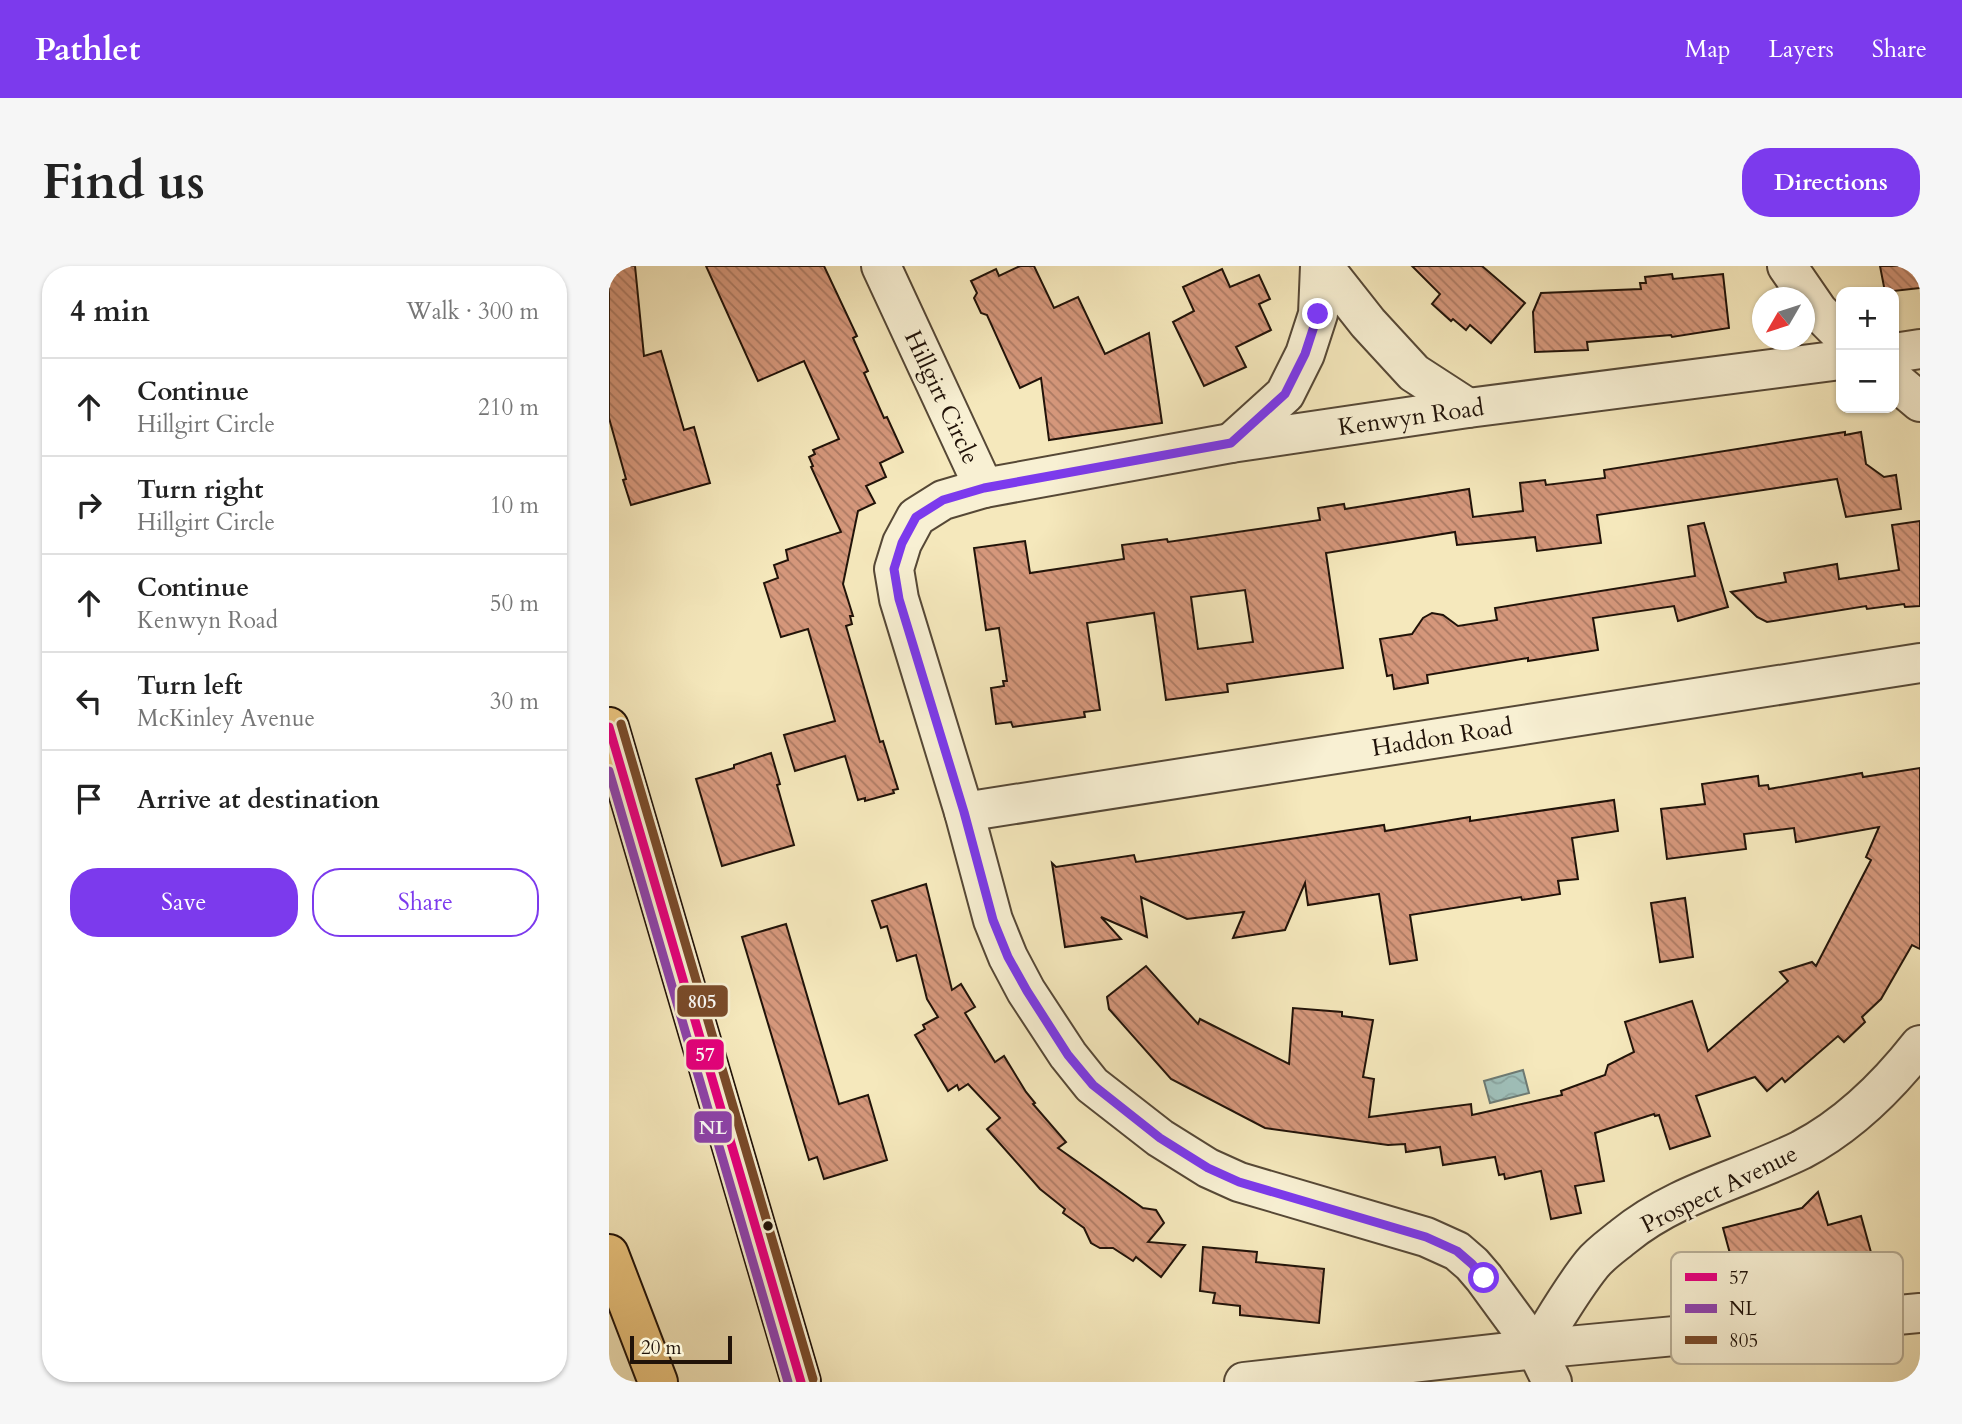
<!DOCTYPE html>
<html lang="en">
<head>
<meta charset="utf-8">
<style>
  :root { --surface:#fff; --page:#f6f6f6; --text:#222; --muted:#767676; --line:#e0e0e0; --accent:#7c3aed }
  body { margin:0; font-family:Cardo,serif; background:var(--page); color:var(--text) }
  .controls { position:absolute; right:21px; top:21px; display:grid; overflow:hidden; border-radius:14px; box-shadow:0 2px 5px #0004 }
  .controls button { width:63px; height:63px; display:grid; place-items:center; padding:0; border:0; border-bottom:2px solid var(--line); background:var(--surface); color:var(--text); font:35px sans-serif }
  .compass { position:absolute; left:1143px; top:21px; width:63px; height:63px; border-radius:50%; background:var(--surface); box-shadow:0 2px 5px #0004; rotate:231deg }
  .scale { position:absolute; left:21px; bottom:18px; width:102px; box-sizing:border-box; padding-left:7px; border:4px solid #211309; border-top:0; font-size:19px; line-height:24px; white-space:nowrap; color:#211309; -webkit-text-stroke:5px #f8f0d3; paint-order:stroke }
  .stop { position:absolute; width:21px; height:21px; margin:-16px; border:5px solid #7c3aed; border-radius:50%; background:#fff }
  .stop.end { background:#7c3aed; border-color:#fff; box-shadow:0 2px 7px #0008 }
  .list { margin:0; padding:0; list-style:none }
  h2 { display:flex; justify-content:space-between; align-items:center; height:91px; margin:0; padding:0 28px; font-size:30px }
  h2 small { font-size:23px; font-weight:400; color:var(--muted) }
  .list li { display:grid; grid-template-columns:46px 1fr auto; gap:21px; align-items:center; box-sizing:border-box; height:98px; padding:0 28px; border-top:2px solid var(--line) }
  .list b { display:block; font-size:26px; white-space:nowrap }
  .list p { margin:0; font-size:23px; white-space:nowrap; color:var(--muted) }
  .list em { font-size:23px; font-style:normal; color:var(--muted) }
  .actions { display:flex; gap:14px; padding:21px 28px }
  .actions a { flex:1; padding:16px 0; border:2px solid var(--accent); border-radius:28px; text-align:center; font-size:24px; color:var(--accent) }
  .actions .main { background:var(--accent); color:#fff }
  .icon { flex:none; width:38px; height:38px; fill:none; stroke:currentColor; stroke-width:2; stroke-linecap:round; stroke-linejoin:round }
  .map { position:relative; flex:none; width:1311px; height:1116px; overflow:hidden; border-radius:28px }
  header { display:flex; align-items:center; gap:42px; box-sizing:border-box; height:98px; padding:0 35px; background:var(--accent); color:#fff }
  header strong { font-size:33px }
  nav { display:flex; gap:38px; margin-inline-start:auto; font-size:24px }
  .intro { display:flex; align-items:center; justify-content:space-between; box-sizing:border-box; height:168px; padding:0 42px }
  h1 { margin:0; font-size:49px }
  .button { padding:18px 32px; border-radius:28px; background:var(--accent); color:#fff; font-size:24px; font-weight:700 }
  main { display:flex; gap:42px; padding:0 42px }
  aside { flex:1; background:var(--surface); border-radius:28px; box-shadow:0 2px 5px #0004 }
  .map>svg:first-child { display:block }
  .water { fill:url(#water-waves); stroke:#6d7a73; stroke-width:2 }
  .building { fill:url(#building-back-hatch); stroke:#211309; stroke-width:2; fill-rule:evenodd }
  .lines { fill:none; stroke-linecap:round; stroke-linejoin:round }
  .minor-casing { stroke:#564836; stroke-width:42 }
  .major-casing { stroke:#211309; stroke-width:42 }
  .highway-casing { stroke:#211309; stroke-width:42 }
  .minor { stroke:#f8f0d3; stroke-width:38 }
  .major { stroke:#eac47e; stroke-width:38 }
  .highway { stroke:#eac47e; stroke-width:38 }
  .bus-1-casing { stroke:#f8f0d3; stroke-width:14 }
  .bus-2-casing { stroke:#f8f0d3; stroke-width:14 }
  .bus-3-casing { stroke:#f8f0d3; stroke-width:14 }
  .bus-1 { stroke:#e5007d; stroke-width:9 }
  .bus-2 { stroke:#8e44ad; stroke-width:9 }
  .bus-3 { stroke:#7a4b2a; stroke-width:9 }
  .route { stroke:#7c3aed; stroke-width:9 }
  .bus-dot { fill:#211309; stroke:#f8f0d3; stroke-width:2.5 }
  .labels { text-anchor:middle; stroke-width:5; stroke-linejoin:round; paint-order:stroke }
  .street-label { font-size:24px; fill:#211309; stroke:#f8f0d3 }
  .key { fill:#f8f0d3; stroke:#b8ae96; stroke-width:2 }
  .key-label { font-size:19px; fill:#211309 }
  .line-badge { stroke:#f8f0d3; stroke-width:2.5 }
  .badge-label { font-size:19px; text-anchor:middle; font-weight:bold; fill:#fff }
</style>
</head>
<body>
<header>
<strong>Pathlet</strong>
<nav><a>Map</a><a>Layers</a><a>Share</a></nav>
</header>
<div class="intro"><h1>Find us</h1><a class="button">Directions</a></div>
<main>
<aside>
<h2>4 min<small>Walk · 300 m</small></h2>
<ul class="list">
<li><svg class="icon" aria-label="ahead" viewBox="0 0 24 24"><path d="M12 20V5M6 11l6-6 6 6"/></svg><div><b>Continue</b><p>Hillgirt Circle</p></div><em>210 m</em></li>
<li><svg class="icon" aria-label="right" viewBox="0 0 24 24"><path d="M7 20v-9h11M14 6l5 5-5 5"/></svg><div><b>Turn right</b><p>Hillgirt Circle</p></div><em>10 m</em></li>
<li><svg class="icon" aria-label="ahead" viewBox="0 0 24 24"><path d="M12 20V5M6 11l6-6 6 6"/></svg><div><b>Continue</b><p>Kenwyn Road</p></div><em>50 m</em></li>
<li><svg class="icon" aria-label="left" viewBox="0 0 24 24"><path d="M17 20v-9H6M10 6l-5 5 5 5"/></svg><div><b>Turn left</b><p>McKinley Avenue</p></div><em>30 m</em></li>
<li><svg class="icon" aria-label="arrive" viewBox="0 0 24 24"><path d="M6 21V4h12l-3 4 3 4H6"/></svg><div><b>Arrive at destination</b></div></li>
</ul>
<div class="actions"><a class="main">Save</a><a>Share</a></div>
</aside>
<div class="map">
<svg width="1311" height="1116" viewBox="0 0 1311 1116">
  <defs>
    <pattern id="water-waves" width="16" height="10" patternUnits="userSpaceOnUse" patternTransform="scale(1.75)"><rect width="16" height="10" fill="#9fbfb9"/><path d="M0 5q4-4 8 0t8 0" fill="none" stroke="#89a39e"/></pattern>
    <pattern id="building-back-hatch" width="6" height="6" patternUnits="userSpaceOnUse" patternTransform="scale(1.75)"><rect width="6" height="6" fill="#d5977b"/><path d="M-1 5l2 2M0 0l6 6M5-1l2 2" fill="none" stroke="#ac7a63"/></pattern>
  </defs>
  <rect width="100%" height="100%" fill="#f5e8bc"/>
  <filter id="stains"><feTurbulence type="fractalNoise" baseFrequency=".00286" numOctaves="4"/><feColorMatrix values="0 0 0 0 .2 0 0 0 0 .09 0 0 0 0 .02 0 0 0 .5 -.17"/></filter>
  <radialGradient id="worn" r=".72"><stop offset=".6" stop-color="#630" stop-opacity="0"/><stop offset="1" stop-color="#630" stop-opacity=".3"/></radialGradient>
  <!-- water -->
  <polygon class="water" points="914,804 920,827 881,837 875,815"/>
  <!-- building -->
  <g class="building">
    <polygon points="0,0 26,0 35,90 52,85 75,164 85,161 101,217 22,239 14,214 17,213 0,152"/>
    <polygon points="97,0 215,0 248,70 244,72 259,105 255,107 275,152 278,151 294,186 271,197 277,211 257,220 266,237 249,245 234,318 244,350 241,350 243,358 237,360 271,476 274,475 289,523 284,524 285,527 256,535 256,532 249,534 236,490 186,505 175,469 226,455 199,363 172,371 155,317 169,312 165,299 179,294 177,284 232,266 202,201 204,200 200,191 206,188 204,184 230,173 195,95 149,115"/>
    <polygon points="411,0 425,0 445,42 469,31 496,88 540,67 553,157 440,174 432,112 411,122 378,49 372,47 365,32 368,27 362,15 387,3 390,10"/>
    <polygon points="803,0 873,0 916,37 882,77 861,59 857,64 844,53 842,55 823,38 831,28"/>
    <polygon points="1271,0 1311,0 1311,22 1276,26"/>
    <polygon points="613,3 621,21 650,9 661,33 650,38 662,64 627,81 637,101 595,120 564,56 585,45 574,21"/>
    <polygon points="1063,8 1064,13 1114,8 1120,62 1063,71 1062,69 978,76 979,84 926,86 924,46 932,27 1032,23 1031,17 1037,17 1036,11"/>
    <path d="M1236,166V169L1252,166L1257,198L1275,211L1287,209L1292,243L1237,251L1228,213L988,249L992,277L928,285L926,271L848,279L846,266L717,287L734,402L618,418L619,426L557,434L545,347L478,357L491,444L475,446L476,451L404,461L402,456L387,458L382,422L395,420L394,415H398L390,362L377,364L365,282L416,275L421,307L515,293L513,279L558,273L559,276L711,254L709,242L735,238L736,243L860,223L864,251L914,245L911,217L936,214L937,219L996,212L995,204ZM636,324L644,376L589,383L582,331Z"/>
    <polygon points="1311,255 1311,340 1296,341 1295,338 1258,343 1257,340 1158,356 1148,351 1122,326 1177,316 1175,307 1228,298 1230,313 1290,304 1283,259"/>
    <polygon points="1095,257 1119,341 1069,355 1065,340 984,352 989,384 919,395 919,392 818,409 819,417 785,423 783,409 778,410 771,373 803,368 814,352 823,347 834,349 849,360 888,354 886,342 1086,310 1079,260"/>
    <polygon points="162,487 171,518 168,519 185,579 113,600 87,513 125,502 125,499"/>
    <polygon points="1311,502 1311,683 1303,679 1272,733 1253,751 1256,756 1235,776 1229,770 1176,816 1173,812 1158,825 1146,811 1087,830 1101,870 1061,883 1050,849 1046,850 1045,848 986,867 995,915 966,920 972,947 942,953 932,905 896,913 895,908 890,909 886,891 834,899 831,881 797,886 796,878 779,879 656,862 562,813 500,743 498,731 537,700 589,758 591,753 680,798 684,742 733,746 733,750 764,754 754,811 765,813 760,851 862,838 863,849 953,829 952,825 996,809 999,799 1025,786 1016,756 1083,735 1099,785 1179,715 1171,706 1203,696 1207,700 1262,594 1257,591 1270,561 1187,576 1185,562 1135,568 1137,583 1058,593 1052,543 1096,538 1093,518 1149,510 1150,520 1159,519 1160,523 1253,507 1254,511"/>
    <polygon points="1005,534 1009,565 963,572 969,613 949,615 951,628 913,634 912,631 801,649 808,694 781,698 770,628 699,639 696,617 676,664 624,672 635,646 578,653 532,631 538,671 492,651 512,673 456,681 443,597 447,601 525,589 527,596 775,559 776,565 861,551 861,555"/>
    <polygon points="317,618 343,724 352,718 366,741 356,747 386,796 395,790 417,826 426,837 424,838 457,876 449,882 534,942 547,944 555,957 539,976 576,979 552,1011 527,991 524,995 504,982 491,982 482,977 475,962 454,947 456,943 431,923 378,863 391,852 359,818 350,824 348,819 339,825 306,769 316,763 314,759 329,751 318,733 307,689 288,695 278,660 272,662 263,635"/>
    <polygon points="1076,632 1084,691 1051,696 1042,637"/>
    <polygon points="177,658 230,838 259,829 278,894 215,913 208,891 200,894 133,671"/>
    <polygon points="1209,926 1219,959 1252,950 1263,990 1227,1000 1226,997 1209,1001 1207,997 1172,1007 1171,1003 1156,1007 1152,988 1123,995 1114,962 1193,942"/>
    <polygon points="594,981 648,986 647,996 715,1003 710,1057 631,1049 631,1040 604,1037 606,1027 591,1025"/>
  </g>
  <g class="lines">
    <defs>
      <g id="minor">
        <polyline points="272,0 375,222 334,234 307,251 293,277 285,303 290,333 355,546 384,654 399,691 417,725 459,789 483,819 551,872 599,902 630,916 817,971 848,985 863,998 875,1012 927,1083 943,1116"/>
        <polyline points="714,0 759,57 805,107 859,142"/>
        <polyline points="1178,0 1209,45 1232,68"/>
        <polyline points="1285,87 1311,83"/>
        <polyline points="1285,114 1311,136"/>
        <polyline points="622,177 676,128 696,88 709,48 711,0"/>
        <polyline points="375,222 622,177 859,142 1232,94"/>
        <polyline points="355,546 1311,397"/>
        <path d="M927,1083C945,1055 962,1024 983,998C991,988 1004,979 1015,970C1066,928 1133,913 1192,884C1240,859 1278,821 1311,779"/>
        <polyline points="635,1116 927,1083 1311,1047"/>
      </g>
      <polyline id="major" points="0,461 192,1116"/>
      <polyline id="highway" points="0,988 49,1116"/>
    </defs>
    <!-- minor casing -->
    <use href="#minor" class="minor-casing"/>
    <!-- major casing -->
    <use href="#major" class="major-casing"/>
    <!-- highway casing -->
    <use href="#highway" class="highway-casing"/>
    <!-- minor -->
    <use href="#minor" class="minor"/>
    <!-- major -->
    <use href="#major" class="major"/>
    <!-- highway -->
    <use href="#highway" class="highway"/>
    <defs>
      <polyline id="bus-1" points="0,461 192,1116"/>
      <polyline id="bus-2" points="0,505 179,1116"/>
      <polyline id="bus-3" points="12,458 204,1113"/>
    </defs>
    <!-- bus-1 casing -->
    <use href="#bus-1" class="bus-1-casing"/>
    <!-- bus-2 casing -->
    <use href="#bus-2" class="bus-2-casing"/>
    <!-- bus-3 casing -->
    <use href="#bus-3" class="bus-3-casing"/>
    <!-- bus-1 -->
    <use href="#bus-1" class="bus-1"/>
    <!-- bus-2 -->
    <use href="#bus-2" class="bus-2"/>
    <!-- bus-3 -->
    <use href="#bus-3" class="bus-3"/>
  </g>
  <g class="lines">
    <!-- route -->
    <polyline class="route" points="709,48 696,88 676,128 622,177 375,222 334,234 307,251 293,277 285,303 290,333 355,546 384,654 399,691 418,725 459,789 484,819 551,872 599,902 630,916 817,971 848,985 863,998 875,1012"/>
  </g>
  <!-- markers -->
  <circle class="bus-dot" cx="159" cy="960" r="6"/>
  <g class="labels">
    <!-- street labels -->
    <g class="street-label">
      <text transform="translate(333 131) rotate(65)" y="8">Hillgirt Circle</text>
      <text transform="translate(802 151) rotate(-8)" y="8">Kenwyn Road</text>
      <text transform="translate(833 471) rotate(-9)" y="8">Haddon Road</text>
      <text transform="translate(1110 923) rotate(-26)" y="8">Prospect Avenue</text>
    </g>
  </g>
  <!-- legend -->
  <rect x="1062" y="986" width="232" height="112" rx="10" class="key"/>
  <rect x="1076" y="1007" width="32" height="8" fill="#e5007d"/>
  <rect x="1076" y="1038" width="32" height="9" fill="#8e44ad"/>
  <rect x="1076" y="1070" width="32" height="8" fill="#7a4b2a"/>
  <g class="key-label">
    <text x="1120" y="1018">57</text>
    <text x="1120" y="1049">NL</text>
    <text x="1120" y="1081">805</text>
  </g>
  <g class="line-badge">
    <rect x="67" y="718" width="53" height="34" rx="7" fill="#7a4b2a"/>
    <rect x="76" y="772" width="40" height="33" rx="7" fill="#e5007d"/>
    <rect x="84" y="844" width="40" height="34" rx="7" fill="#8e44ad"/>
  </g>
  <g class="badge-label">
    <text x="93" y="742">805</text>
    <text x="96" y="795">57</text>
    <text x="104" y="868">NL</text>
  </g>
  <rect width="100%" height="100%" filter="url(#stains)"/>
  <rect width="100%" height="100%" fill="url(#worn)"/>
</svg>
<div class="controls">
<button>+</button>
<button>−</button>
</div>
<svg class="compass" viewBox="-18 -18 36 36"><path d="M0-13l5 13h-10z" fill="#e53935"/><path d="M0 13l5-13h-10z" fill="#767676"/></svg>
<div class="scale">20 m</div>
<div class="stop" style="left:875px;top:1012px"></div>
<div class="stop end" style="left:709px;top:48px"></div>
</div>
</main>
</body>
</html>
